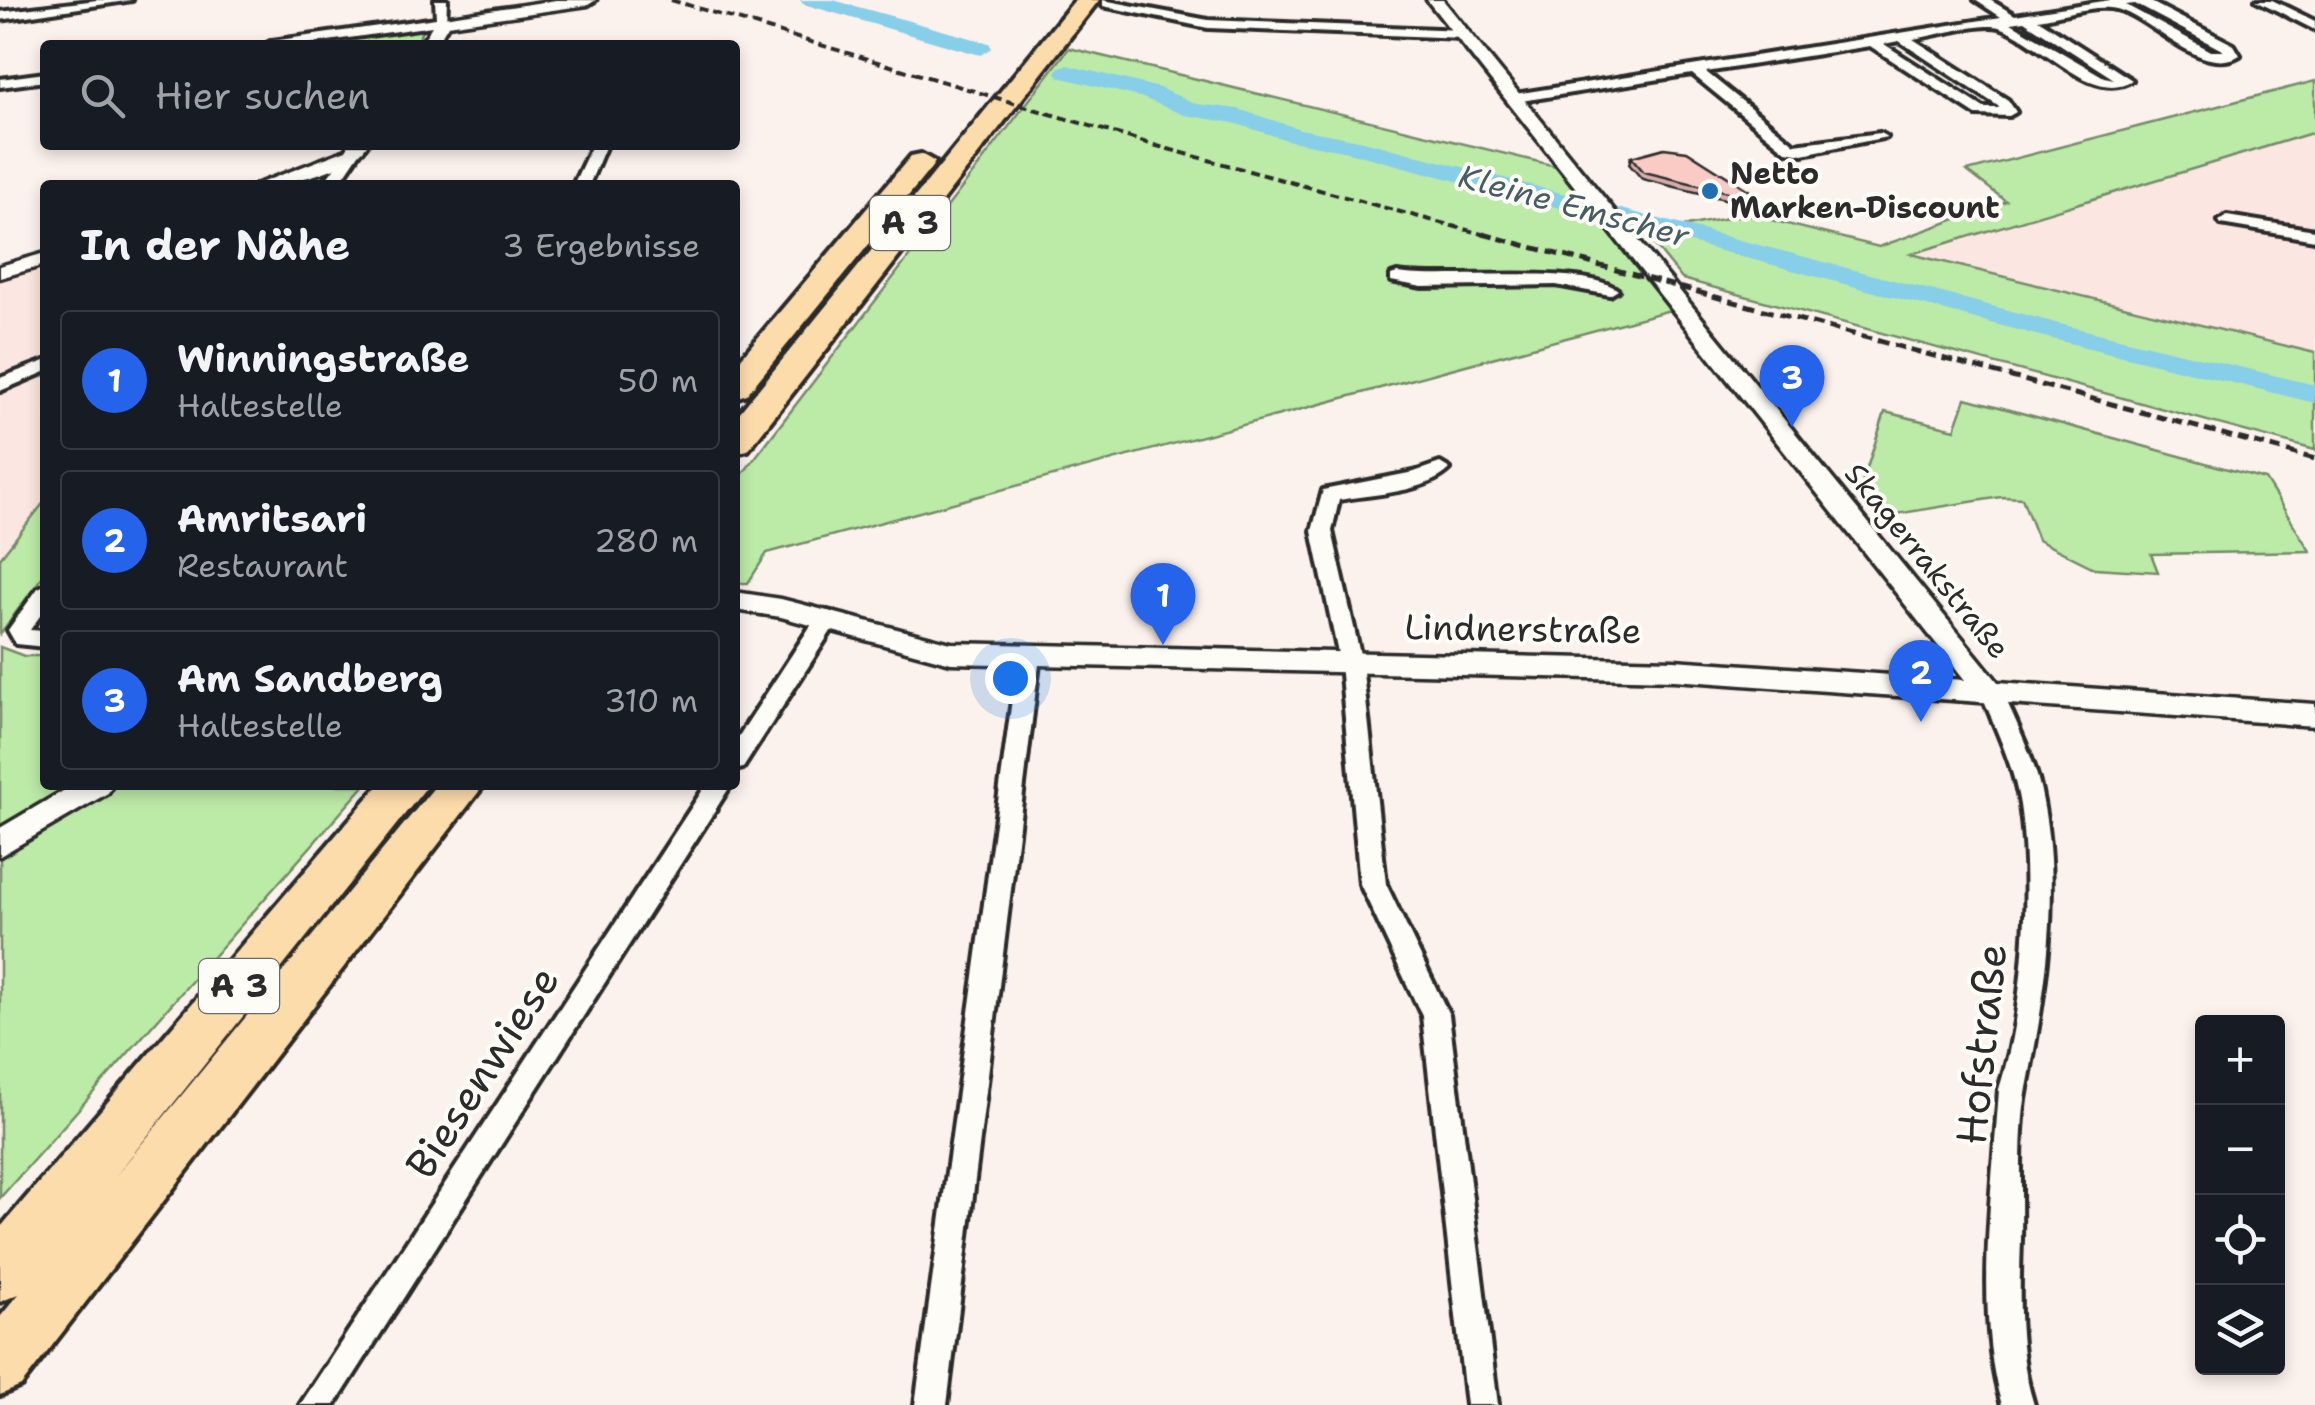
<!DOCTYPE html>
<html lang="de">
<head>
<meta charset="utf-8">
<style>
  :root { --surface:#171b24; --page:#242831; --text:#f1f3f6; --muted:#9ea1a6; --line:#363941; --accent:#2563eb }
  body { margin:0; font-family:"Shantell Sans",sans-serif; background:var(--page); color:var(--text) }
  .controls { position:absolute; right:30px; bottom:30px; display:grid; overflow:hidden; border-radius:10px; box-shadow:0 5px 15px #0003 }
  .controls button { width:90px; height:90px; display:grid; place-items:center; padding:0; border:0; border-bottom:2px solid var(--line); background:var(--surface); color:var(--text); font:50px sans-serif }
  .you { position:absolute; left:1010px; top:678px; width:35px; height:35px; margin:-25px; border:8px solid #fff; border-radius:50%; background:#1a73e8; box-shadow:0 0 0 15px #1a73e833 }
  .badge { display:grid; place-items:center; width:65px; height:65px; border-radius:50%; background:var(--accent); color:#fff; font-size:32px; font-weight:700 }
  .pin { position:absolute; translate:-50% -82px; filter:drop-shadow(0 2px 5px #0008) }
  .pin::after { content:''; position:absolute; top:52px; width:35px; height:30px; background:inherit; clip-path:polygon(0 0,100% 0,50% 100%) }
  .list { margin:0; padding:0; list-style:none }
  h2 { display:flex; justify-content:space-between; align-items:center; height:130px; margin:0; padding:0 40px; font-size:42px }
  h2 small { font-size:32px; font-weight:400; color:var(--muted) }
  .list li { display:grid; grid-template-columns:65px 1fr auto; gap:30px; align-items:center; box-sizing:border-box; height:140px; margin:0 20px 20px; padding:0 20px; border:2px solid var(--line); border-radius:10px }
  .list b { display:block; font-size:38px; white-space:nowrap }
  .list p { margin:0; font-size:32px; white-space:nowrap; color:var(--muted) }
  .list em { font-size:32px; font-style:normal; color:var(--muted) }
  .icon { flex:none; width:55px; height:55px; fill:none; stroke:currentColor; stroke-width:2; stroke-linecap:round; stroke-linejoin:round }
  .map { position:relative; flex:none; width:2315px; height:1405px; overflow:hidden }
  .search { position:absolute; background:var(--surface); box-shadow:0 5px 15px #0003; left:40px; top:40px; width:700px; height:110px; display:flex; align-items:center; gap:25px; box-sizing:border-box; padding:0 35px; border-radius:10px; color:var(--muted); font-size:38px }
  .panel { position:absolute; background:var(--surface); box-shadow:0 5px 15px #0003; left:40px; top:180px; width:700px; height:610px; border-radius:10px }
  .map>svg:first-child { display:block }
  .built { fill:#fbe6e1 }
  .green { fill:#bceaa7; stroke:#748a69; stroke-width:2.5 }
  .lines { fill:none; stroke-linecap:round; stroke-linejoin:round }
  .river { fill:#87cee9; fill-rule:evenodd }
  .minor-casing { stroke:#2b2b2b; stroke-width:8 }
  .tertiary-casing { stroke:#2b2b2b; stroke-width:7 }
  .motorway-casing { stroke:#2b2b2b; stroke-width:8 }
  .minor { fill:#fdfcf7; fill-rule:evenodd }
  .tertiary { fill:#fdfcf7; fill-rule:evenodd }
  .motorway { fill:#fddcac; fill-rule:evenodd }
  .rail-far1 { stroke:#2b2b2b; stroke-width:4; stroke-dasharray:9 5; stroke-linecap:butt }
  .rail { stroke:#2b2b2b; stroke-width:5; stroke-dasharray:11 6; stroke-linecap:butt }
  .wall { fill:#d7aea9; stroke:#2b2b2b; stroke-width:2.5 }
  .building { fill:#facac4; stroke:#2b2b2b; stroke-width:2.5 }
  .poi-dot { fill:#1f6fb2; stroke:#fdfcf7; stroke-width:4 }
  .labels { text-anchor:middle; stroke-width:8; stroke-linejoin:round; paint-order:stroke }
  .far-poi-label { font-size:30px; font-weight:bold; fill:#2b2b2b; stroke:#fdfcf7; text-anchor:start }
  .far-street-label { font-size:30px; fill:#2b2b2b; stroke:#fdfcf7 }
  .far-water-label { font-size:32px; font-style:italic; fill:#475c64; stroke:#fdfcf7 }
  .shield { fill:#fdfcf7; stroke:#6a6a68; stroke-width:2.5 }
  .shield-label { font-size:32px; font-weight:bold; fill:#2b2b2b }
  .street-label { font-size:35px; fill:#2b2b2b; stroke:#fdfcf7 }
  .near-street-label { font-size:42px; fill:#2b2b2b; stroke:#fdfcf7 }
</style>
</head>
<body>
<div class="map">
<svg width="2315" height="1405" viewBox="0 0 2315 1405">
  <rect width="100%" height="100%" fill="#fcf2ed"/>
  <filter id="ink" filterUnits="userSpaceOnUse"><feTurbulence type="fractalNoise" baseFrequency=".01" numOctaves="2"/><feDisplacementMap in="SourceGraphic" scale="20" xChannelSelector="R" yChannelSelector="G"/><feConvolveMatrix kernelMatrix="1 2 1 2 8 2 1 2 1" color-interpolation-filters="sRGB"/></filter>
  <g filter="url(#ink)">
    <!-- built -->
    <g class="built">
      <polygon points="2315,132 2315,353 1909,254 1947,242"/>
      <polygon points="45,267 45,501 0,558 0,282"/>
    </g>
    <!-- green -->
    <g class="green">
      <polygon points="422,27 418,45 292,45"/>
      <polygon points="1069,48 1564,168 1674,309 767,553 748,583 735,583 735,484"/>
      <polygon points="2315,81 2315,132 1911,254 2315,353 2315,450 1682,279 1646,234 1747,214 1879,247 2006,201 1967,171"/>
      <polygon points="1966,398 2265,479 2310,551 2151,554 2158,572 2094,568 2038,540 2022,498 2001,497 1878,517 1859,493 1885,412 1955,429"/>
      <polygon points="45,501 45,573 0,634 0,558"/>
      <polygon points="0,647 24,656 45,656 45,785 74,785 0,830"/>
      <polygon points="117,785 365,785 0,1198 0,855"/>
    </g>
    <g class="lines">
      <!-- river -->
      <g class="river">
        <polygon points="800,0 833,0 989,43 992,48 981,55 973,53 803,4"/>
        <polygon points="1067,65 1159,88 1197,104 1238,109 1300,129 1359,140 2056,323 2315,385 2315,403 2040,336 1348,152 1287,140 1234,123 1184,115 1143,98 1059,77 1056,72 1059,67"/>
      </g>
      <defs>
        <g id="minor">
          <polygon points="97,0 132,0 0,20 0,12"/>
          <polygon points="435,0 447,0 446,24 300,45 265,45 272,41 436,18"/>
          <polygon points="1103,0 1208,20 1463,30 1469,34 1463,38 1208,28 1103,6"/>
          <path d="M1975,0H1990L2015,15L2110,0H2147L2234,45L2240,55C2199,80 2146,10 2110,8C2088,6 2060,16 2038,19L2132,80C2092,106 2037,38 1999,27C1983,22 1932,36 1913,39L2008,100L2016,112L2009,116L1976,115L1870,46L1706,72L1795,144L1880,133L1887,137L1803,154L1786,151L1692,74L1515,102L1508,98L1515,94L2001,17ZM2135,4L2224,51H2211L2126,5ZM2024,21L2114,79L2104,77L2011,23ZM1899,41L1998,106L1999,108H1984L1884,44Z"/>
          <polygon points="2256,0 2272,0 2315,21 2315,30"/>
          <polygon points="45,73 45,81 0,87 0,79"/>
          <polygon points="592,145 606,145 589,185 573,185"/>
          <polygon points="347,151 359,154 338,185 322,185"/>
          <polygon points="2227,216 2315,230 2315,240 2221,224 2219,221"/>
          <path d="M1397,273C1449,281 1581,263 1618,290L1610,295L1556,285L1422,287L1391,281V275Z"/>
          <polygon points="45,361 45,372 0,391 0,378"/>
          <path d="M1440,463L1450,469C1426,493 1371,494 1339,500L1332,531L1362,663L1386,884L1449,1015L1498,1405H1466L1422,1016L1360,884L1340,663L1312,531L1323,490L1414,472Z"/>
          <polygon points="45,585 45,609 30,630 45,631 45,647 16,644 8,630 38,588"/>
          <polygon points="827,611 835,613 838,619 835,625 743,768 735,770 735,742 819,613"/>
          <polygon points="1029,648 1040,656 947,1405 915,1405 1018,656"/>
          <path d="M1993,686L2001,689L2004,695C2019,729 2037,764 2043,802C2061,895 2045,996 2027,1088C2018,1134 2022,1192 2021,1240C2019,1295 2017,1352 2034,1405H2002C1974,1315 1993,1184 1999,1089C2024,1012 2032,885 2020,805C2014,766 1996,730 1982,695L1985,689Z"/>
          <polygon points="706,785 731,785 335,1405 300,1405"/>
        </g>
        <g id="tertiary">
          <polygon points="556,0 596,0 588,5 448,25 436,45 420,45 437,18"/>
          <polygon points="1427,0 1443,0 1998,682 2315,704 2315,726 1674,680 951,663 781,617 735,610 735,592 781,599 951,643 1674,660 1965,680"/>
          <path d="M349,145H367C350,171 285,185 255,185L346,150Z"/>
          <polygon points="45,253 45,265 0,278 0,266"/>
          <polygon points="73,785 112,785 108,793 0,856 0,828"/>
        </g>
        <g id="motorway">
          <polygon points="1075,0 1099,0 748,450 735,453 735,418"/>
          <polygon points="921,154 935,162 931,168 747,394 735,398 735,365 911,156"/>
          <polygon points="379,785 428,785 113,1179 436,785 484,785 21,1386 0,1395 0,1317 19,1294 0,1302 0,1228"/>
        </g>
      </defs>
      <!-- minor casing -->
      <use href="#minor" class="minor-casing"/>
      <!-- tertiary casing -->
      <use href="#tertiary" class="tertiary-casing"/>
      <!-- motorway casing -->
      <use href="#motorway" class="motorway-casing"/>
      <!-- minor -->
      <use href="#minor" class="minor"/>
      <!-- tertiary -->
      <use href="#tertiary" class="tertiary"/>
      <!-- motorway -->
      <use href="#motorway" class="motorway"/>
      <!-- rail-far1 -->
      <polyline class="rail-far1" points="671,0 1157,146 1493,237"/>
      <!-- rail -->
      <polyline class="rail" points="1483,234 2315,459"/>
    </g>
    <!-- wall -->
    <polygon class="wall" points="1631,157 1756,199 1753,206 1642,179 1629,164"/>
    <!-- building -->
    <polygon class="building" points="1664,148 1687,151 1756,195 1756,199 1644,172 1631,157"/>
  </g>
  <!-- markers -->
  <circle class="poi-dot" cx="1710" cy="191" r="10"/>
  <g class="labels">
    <!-- far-poi labels -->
    <g class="far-poi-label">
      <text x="1730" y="184">Netto<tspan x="1730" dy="34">Marken-Discount</tspan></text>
    </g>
    <!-- far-street labels -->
    <g class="far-street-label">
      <text transform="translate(1927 561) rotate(51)" y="10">Skagerrakstraße</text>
    </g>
    <!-- far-water labels -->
    <g class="far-water-label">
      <text transform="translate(1574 206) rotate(15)" y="11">Kleine Emscher</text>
    </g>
    <!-- shield labels -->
    <g class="shield">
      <rect x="870" y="196" width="80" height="54" rx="8"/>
      <rect x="199" y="959" width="80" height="54" rx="8"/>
    </g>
    <g class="shield-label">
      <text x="910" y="234">A 3</text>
      <text x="239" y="997">A 3</text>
    </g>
    <!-- street labels -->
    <g class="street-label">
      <text transform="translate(1523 629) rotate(1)" y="12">Lindnerstraße</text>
    </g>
    <!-- near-street labels -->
    <g class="near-street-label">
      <text transform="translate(1981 1044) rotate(-84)" y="15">Hofstraße</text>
      <text transform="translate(482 1072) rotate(-57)" y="15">Biesenwiese</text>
    </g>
  </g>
</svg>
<div class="controls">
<button>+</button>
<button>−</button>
<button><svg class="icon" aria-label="locate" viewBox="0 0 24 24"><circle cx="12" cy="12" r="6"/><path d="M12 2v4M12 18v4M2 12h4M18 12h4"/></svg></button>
<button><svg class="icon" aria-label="layers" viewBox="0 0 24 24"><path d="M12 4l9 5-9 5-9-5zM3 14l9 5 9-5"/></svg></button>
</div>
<div class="you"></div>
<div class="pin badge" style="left:1163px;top:645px">1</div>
<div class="pin badge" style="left:1921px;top:722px">2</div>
<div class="pin badge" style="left:1792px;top:427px">3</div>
<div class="search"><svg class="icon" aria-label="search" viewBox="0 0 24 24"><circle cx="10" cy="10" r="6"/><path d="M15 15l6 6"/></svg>Hier suchen</div>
<section class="panel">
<h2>In der Nähe<small>3 Ergebnisse</small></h2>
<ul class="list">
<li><span class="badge">1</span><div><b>Winningstraße</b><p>Haltestelle</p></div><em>50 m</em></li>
<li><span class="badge">2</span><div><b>Amritsari</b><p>Restaurant</p></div><em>280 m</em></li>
<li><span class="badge">3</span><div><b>Am Sandberg</b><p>Haltestelle</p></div><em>310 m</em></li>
</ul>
</section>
</div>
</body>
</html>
